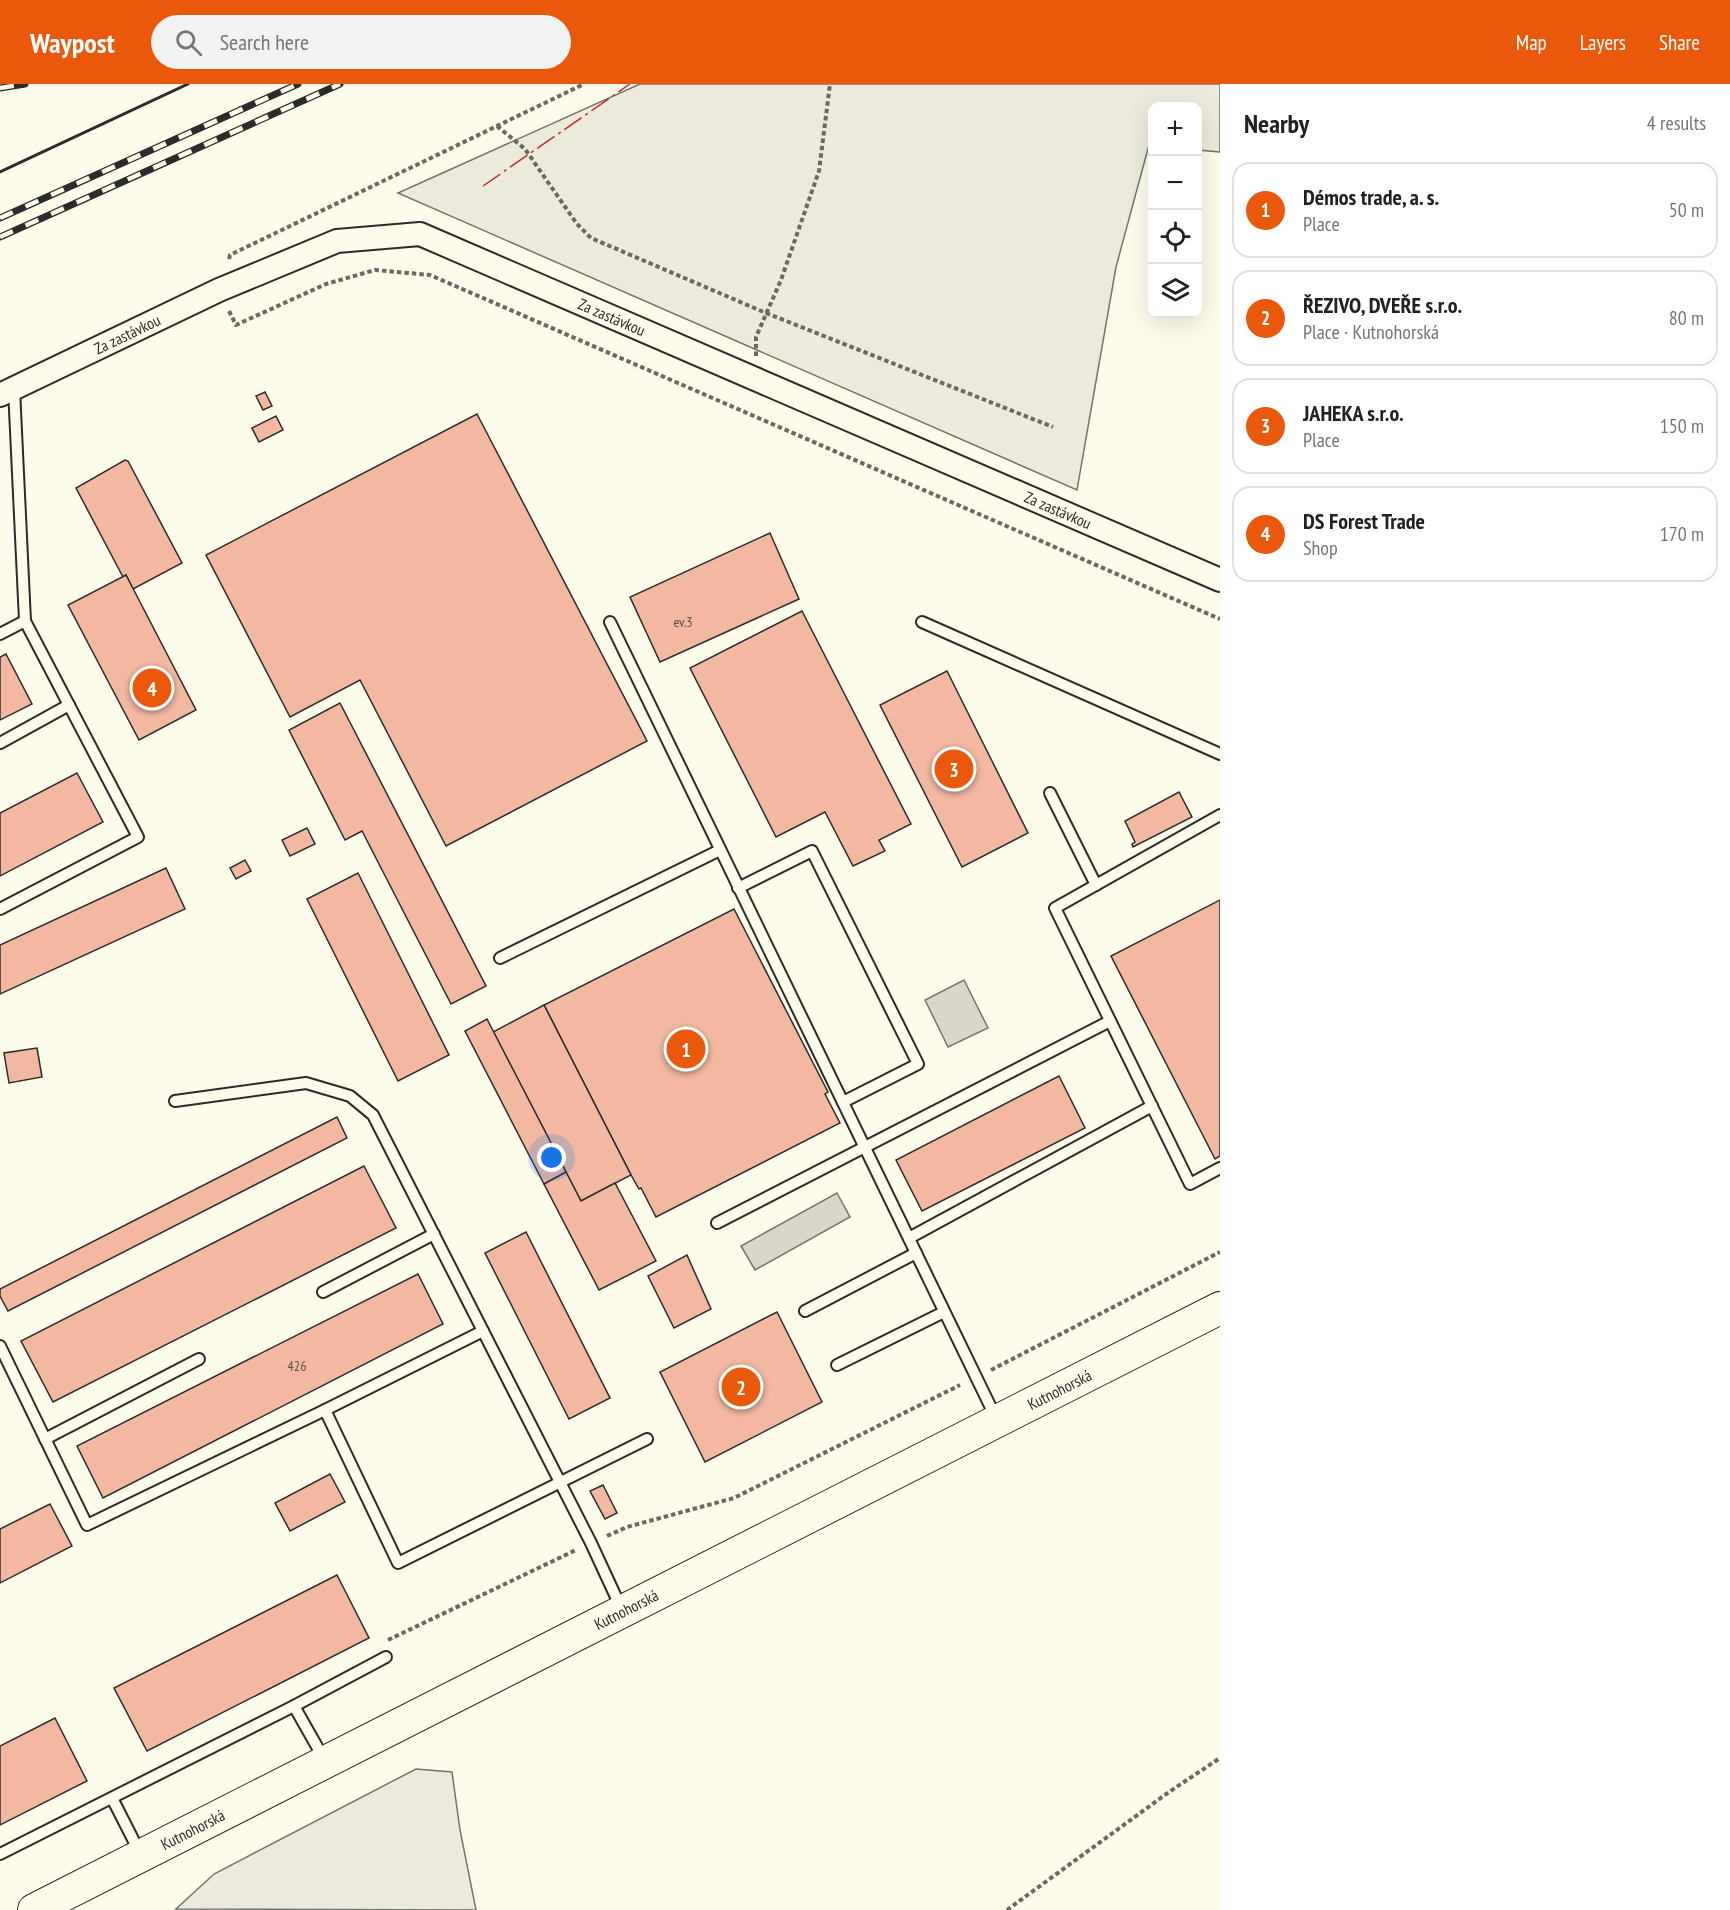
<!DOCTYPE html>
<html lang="en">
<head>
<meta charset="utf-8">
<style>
  :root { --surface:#fff; --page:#f2f2f2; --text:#202124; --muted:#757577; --line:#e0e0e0; --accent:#ea580c }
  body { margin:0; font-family:"PT Sans Narrow",sans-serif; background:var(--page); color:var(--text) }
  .controls { position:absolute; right:18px; top:18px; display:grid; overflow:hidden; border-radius:12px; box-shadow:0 6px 24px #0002 }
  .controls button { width:54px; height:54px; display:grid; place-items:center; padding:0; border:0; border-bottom:2px solid var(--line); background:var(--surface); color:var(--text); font:30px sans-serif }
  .you { position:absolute; left:552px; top:1074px; width:21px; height:21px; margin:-15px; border:4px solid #fff; border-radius:50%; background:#1a73e8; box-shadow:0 0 0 9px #1a73e833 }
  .badge { display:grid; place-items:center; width:39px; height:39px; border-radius:50%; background:var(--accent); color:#fff; font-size:20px; font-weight:700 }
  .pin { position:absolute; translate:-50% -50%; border:3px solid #fff; box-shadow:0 2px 6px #0006 }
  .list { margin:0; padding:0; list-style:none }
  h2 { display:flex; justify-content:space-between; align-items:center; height:78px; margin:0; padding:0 24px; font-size:26px }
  h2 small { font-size:20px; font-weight:400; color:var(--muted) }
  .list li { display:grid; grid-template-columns:39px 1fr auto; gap:18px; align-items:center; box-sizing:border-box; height:96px; margin:0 12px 12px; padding:0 12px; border:2px solid var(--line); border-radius:18px }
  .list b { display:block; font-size:22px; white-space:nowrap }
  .list p { margin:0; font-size:20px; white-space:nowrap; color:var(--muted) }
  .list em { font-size:20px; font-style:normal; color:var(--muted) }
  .icon { flex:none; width:33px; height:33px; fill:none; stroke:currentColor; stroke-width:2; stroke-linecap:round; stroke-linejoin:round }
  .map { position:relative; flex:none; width:1220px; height:1826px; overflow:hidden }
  header { display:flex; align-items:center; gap:36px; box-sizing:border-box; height:84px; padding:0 30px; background:var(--accent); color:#fff }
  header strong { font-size:28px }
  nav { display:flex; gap:33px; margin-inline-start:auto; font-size:21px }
  .search { width:420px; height:54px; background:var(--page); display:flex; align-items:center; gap:15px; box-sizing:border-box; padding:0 21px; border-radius:33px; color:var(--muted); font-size:22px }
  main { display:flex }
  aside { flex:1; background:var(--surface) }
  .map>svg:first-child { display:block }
  .green { fill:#ecebdb; stroke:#74746e; stroke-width:1.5 }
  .water { fill:#d8d7c9; stroke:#74746e; stroke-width:1.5 }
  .building { fill:#f2b8a0; stroke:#2b2b2b; stroke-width:1.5 }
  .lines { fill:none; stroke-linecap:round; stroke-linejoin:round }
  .service-casing { stroke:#2b2b2b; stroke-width:14 }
  .minor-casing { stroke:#2b2b2b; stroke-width:26 }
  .secondary-casing { stroke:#2b2b2b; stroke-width:34 }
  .path { stroke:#6a6964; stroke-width:4; stroke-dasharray:4.5 3; stroke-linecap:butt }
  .service { stroke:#fdfbea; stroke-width:10 }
  .minor { stroke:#fdfbea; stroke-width:22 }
  .secondary { stroke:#fdfbea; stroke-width:32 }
  .rail-casing { stroke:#2b2b2b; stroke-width:7 }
  .rail { stroke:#fdfbea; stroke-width:4.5; stroke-dasharray:14; stroke-linecap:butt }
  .wall { stroke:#2b2b2b; stroke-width:3 }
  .power { stroke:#c62828; stroke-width:1.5; stroke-dasharray:21 4.5 3 4.5; stroke-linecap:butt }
  .labels { text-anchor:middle; stroke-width:4.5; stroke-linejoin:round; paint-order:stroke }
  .number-label { font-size:14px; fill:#5d4e48 }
  .street-label { font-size:16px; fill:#2b2b2b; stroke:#fdfbea }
</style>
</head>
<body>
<header>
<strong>Waypost</strong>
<div class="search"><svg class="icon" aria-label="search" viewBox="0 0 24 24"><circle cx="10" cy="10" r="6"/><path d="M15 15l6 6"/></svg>Search here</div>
<nav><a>Map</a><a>Layers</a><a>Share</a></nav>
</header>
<main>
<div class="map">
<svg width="1220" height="1826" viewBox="0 0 1220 1826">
  <rect width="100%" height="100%" fill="#fdfbea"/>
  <!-- green -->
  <g class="green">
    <polygon points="640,0 1220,0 1220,68 1198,66 1198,22 1152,22 1152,61 1149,61 1116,183 1077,406 398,109"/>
    <polygon points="416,1685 452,1688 460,1746 476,1826 176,1825 214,1790"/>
  </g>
  <!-- water -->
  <g class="water">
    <polygon points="964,896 988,944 948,963 925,916"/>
    <polygon points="837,1109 850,1133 755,1186 741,1162"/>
  </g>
  <!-- building -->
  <g class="building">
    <polygon points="265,308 272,322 263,326 256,312"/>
    <polygon points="477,330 647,657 446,762 360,596 290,633 206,471"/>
    <polygon points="276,332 283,346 259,358 252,344"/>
    <polygon points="125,376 128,377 182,479 133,505 126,491 123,493 76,404"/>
    <polygon points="770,449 799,515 660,578 630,513"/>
    <polygon points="126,491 196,626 139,656 68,521"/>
    <polygon points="802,527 911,740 879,756 885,767 853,782 825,728 776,753 690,584"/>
    <polygon points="6,570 32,620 0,636 0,573"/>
    <polygon points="947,587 1028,749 962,783 880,621"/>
    <polygon points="340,619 486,902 451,920 362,747 345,756 289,646"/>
    <polygon points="77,689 103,738 0,792 0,729"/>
    <polygon points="1179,708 1192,733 1133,763 1132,760 1135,758 1125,737"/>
    <polygon points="307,744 315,760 290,772 282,756"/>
    <polygon points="245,776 251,787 236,795 230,784"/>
    <polygon points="166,784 185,825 0,910 0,861"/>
    <polygon points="358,789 449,971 398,997 307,815"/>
    <polygon points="1220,816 1220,1072 1215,1075 1111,872"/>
    <polygon points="734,825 828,1008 825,1010 840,1039 656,1133 641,1104 639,1105 631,1091 544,921"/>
    <polygon points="544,921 631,1091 581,1117 493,948"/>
    <polygon points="487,935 566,1088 544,1100 465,947"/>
    <polygon points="37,964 42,993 9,999 4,969"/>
    <polygon points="1059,992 1085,1044 922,1127 896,1076"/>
    <polygon points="337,1033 347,1054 8,1227 0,1212 0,1205"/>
    <polygon points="364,1082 396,1144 53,1318 21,1257"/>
    <polygon points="566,1088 581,1117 615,1099 656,1177 599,1206 544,1100"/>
    <polygon points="526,1148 610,1314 569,1335 485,1169"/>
    <polygon points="687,1171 711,1225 674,1244 648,1192"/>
    <polygon points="418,1190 443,1240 103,1414 77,1362"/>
    <polygon points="777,1228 822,1318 705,1378 660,1288"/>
    <polygon points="330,1390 345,1418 290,1447 275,1419"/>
    <polygon points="603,1401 617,1429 605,1435 590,1407"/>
    <polygon points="50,1420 72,1462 0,1499 0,1445"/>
    <polygon points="337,1491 369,1554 147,1667 114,1604"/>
    <polygon points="55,1634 87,1697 0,1741 0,1662"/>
  </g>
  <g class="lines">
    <defs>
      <g id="service">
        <polyline points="610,538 996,1334"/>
        <polyline points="922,538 1220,670"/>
        <polyline points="0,550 25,537"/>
        <polyline points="0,659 69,621"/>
        <polyline points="1050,709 1096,801"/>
        <polyline points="1220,731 1055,824 1190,1100 1220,1084"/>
        <polyline points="738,804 812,767 918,980 843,1018"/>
        <polyline points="0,825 138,753 25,537 14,305"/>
        <polyline points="500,874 720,766"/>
        <polyline points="175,1017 306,999 350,1012 373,1031 591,1459 622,1526"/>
        <polyline points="717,1139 1110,937"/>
        <polyline points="909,1154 1152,1022"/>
        <polyline points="323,1208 434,1150"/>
        <polyline points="805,1227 916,1169"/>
        <polyline points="483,1247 325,1326 398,1479 647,1355"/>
        <polyline points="0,1262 87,1441 325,1326"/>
        <polyline points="837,1281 944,1228"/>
        <polyline points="45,1355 199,1275"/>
        <polyline points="324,1675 294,1622 386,1573"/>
        <polyline points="112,1714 140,1769"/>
        <polyline points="0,1770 294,1622"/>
      </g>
      <g id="minor">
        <path id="s1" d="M0,311L219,206L337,157L420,150L1220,496"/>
      </g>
      <g id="secondary">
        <path id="s2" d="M34,1826L1220,1224"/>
      </g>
    </defs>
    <!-- service casing -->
    <use href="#service" class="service-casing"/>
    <!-- minor casing -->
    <use href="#minor" class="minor-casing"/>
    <!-- secondary casing -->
    <use href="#secondary" class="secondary-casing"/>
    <!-- path -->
    <g class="path">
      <polyline points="497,42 525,65 577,140 591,154 766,229 1053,343"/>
      <polyline points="229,175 230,171 584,0"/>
      <polyline points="229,227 236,241 326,200 375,186 430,191 1220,535"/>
      <polyline points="756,272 756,253 781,196 819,87 830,0"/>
      <polyline points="991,1286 1220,1168"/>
      <polyline points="607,1452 627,1443 734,1414 960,1301"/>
      <polyline points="388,1556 576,1466"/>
      <polyline points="1007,1826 1169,1708 1220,1674"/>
    </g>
    <!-- service -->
    <use href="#service" class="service"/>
    <!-- minor -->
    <use href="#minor" class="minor"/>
    <!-- secondary -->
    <use href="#secondary" class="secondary"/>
    <defs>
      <g id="rail">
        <polyline points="0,4 25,0"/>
        <polyline points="0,134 298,0"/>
        <polyline points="0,153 340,0"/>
      </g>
    </defs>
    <!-- rail casing -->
    <use href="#rail" class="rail-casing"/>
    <!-- rail -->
    <use href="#rail" class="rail"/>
    <!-- wall -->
    <polyline class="wall" points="0,88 188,0"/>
    <!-- power -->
    <polyline class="power" points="483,102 630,0"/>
  </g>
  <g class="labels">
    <!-- number labels -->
    <g class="number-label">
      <text x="683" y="543">ev.3</text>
      <text x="297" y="1287">426</text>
    </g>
    <!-- street labels -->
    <g class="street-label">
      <text dy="6" stroke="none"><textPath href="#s1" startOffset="663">Za zastávkou</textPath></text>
      <text dy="6" stroke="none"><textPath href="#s1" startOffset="141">Za zastávkou</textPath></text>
      <text dy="6" stroke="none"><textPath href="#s1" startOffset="1149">Za zastávkou</textPath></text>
      <text dy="6" stroke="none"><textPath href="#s2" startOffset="1150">Kutnohorská</textPath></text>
      <text dy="6" stroke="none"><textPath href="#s2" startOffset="664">Kutnohorská</textPath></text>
      <text dy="6" stroke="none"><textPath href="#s2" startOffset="178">Kutnohorská</textPath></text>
    </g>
  </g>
</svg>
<div class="controls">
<button>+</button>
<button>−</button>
<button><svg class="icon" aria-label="locate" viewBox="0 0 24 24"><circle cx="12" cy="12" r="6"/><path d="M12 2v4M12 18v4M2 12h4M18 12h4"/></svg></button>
<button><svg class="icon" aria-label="layers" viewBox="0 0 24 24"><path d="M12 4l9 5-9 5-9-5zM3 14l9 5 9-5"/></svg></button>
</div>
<div class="you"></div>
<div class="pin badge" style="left:686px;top:965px">1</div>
<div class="pin badge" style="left:741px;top:1303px">2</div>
<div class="pin badge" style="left:954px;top:685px">3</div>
<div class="pin badge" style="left:152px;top:604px">4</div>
</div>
<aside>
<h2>Nearby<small>4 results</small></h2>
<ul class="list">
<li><span class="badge">1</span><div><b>Démos trade, a. s.</b><p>Place</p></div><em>50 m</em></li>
<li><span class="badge">2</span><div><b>ŘEZIVO, DVEŘE s.r.o.</b><p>Place · Kutnohorská</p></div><em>80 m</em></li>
<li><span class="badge">3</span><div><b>JAHEKA s.r.o.</b><p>Place</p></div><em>150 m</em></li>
<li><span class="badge">4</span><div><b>DS Forest Trade</b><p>Shop</p></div><em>170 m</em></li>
</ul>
</aside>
</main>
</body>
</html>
